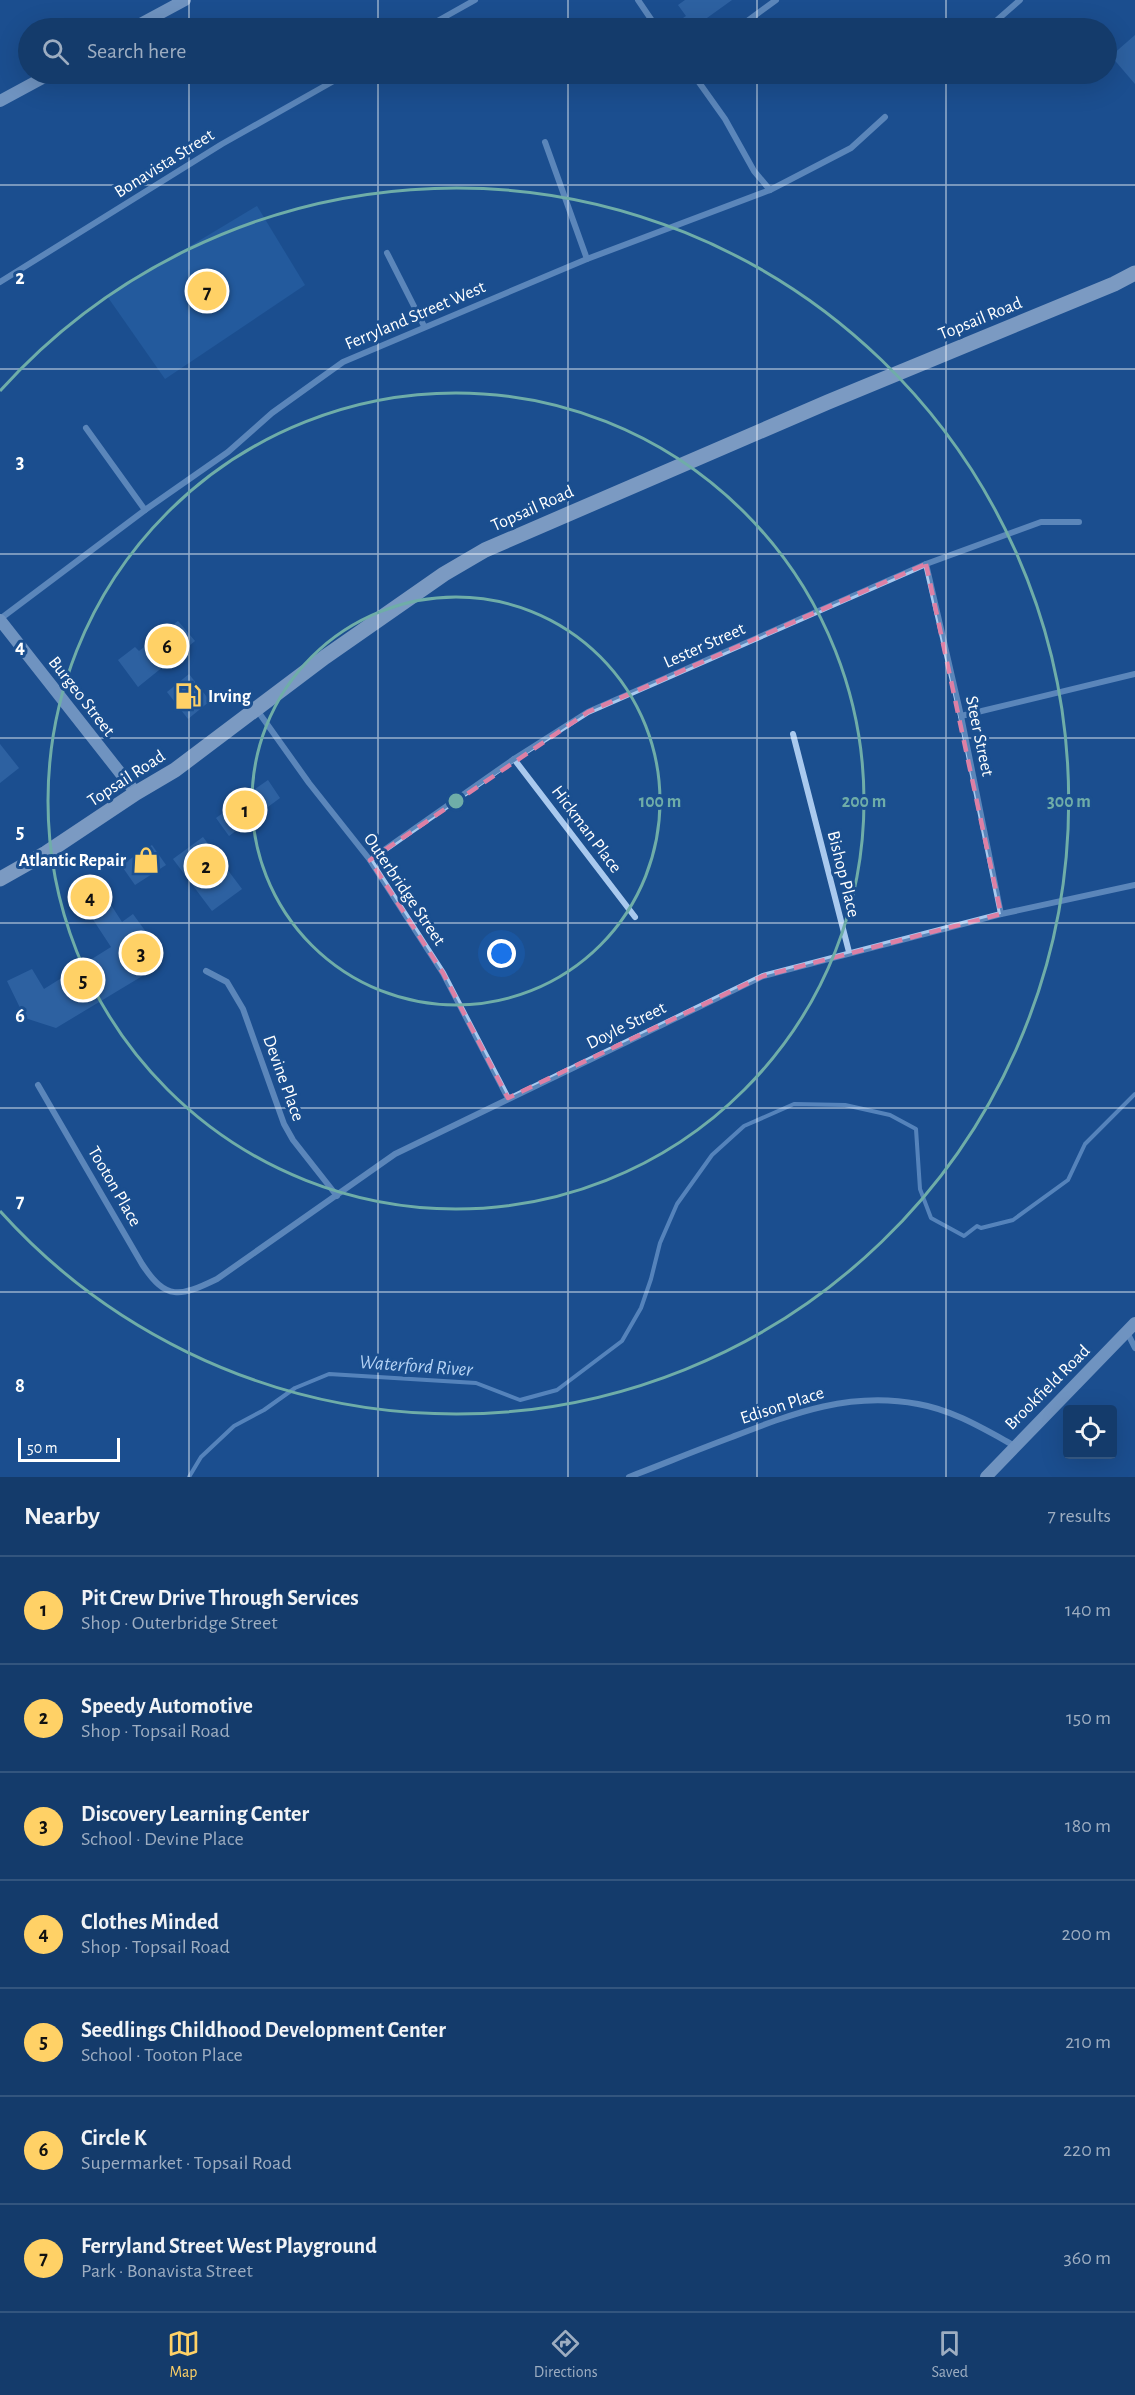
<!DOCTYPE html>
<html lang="en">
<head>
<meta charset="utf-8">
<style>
  :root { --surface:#143b6b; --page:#1d4271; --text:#f1f3f6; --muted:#9dadc1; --line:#33557e; --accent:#ffd166 }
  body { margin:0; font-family:"Alegreya Sans",sans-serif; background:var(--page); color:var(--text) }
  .controls { position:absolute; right:18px; bottom:18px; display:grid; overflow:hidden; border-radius:6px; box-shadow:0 6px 24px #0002 }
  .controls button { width:54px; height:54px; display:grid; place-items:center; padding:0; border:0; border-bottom:2px solid var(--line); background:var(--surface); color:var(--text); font:30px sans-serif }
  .scale { position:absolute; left:18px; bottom:15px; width:102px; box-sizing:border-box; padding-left:6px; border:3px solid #fff; border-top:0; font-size:16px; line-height:21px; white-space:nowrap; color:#fff; -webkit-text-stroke:4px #1b4f8f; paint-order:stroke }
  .you { position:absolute; left:502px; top:954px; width:21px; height:21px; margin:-15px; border:4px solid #fff; border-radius:50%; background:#1a73e8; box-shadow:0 0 0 9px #1a73e833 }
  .badge { display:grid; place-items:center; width:39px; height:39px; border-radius:50%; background:var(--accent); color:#111; font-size:20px; font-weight:700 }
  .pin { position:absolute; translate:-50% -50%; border:3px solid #fff; box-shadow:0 2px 6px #0006 }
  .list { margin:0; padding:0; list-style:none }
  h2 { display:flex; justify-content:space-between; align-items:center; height:78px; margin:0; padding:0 24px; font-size:26px }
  h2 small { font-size:20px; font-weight:400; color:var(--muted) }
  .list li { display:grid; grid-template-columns:39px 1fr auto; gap:18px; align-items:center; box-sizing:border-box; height:108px; padding:0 24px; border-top:2px solid var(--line) }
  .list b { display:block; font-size:22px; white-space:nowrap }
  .list p { margin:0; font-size:20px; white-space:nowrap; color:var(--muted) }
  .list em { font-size:20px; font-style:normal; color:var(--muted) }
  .icon { flex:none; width:33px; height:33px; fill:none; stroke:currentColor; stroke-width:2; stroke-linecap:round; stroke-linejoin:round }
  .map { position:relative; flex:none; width:1135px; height:1477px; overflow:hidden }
  .search { position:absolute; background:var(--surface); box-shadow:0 6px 24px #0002; left:18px; right:18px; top:18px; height:66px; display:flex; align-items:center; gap:15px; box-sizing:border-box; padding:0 21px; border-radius:33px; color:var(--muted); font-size:22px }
  .sheet { height:834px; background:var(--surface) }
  nav { display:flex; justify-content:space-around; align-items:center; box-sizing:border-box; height:84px; border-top:2px solid var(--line); background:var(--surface); font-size:16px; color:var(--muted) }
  nav a { display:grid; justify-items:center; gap:3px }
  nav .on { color:var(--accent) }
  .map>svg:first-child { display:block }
  .green { fill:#2e69ad }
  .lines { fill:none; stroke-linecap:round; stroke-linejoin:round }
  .stream { stroke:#9cc4f0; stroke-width:4 }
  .building { fill:#4478b7 }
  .street { stroke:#a9c9ee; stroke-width:6 }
  .secondary { stroke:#d6e6fa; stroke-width:12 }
  .primary { stroke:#f0f6ff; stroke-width:15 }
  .marked { fill:none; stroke:#dd80a5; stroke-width:4.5; stroke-dasharray:12 8; stroke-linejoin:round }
  .grid { fill:none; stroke:#fff; stroke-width:1.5; stroke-opacity:0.55 }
  .ring { fill:none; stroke:#6fada8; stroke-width:3 }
  .labels { text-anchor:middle; stroke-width:6; stroke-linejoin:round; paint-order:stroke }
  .street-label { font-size:18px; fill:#fff; stroke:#1b4f8f }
  .poi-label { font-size:18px; font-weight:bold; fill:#fff; stroke:#1b4f8f; text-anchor:start }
  .water-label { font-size:20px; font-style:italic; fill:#b5d3f5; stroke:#1b4f8f }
  .grid-label { font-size:20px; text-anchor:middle; font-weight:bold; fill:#fff; stroke:#1b4f8f; stroke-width:6; stroke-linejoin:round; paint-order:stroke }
  .centre { fill:#6fada8; stroke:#1b4f8f; stroke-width:3 }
  .ring-label { font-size:18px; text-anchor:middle; font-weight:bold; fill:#6fada8; stroke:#1b4f8f; stroke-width:6; stroke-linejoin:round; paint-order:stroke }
</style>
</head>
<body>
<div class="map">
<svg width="1135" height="1477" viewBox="0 0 1135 1477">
  <rect width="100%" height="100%" fill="#1b4f8f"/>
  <!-- green -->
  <polygon class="green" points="257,206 305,285 165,379 107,296"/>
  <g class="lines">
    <!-- stream -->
    <polyline class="stream" points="189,1477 201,1457 234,1426 264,1410 295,1388 329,1374 476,1383 520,1400 557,1390 622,1341 641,1308 651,1279 660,1243 677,1204 712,1155 744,1126 794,1104 845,1105 890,1115 916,1129 920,1189 931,1218 964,1236 977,1226 981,1228 1013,1220 1068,1180 1085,1144 1135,1094"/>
  </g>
  <!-- building -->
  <g class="building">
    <polygon points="685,0 732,0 693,28 683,18 686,16 678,5"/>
    <polygon points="1135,35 1135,84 1111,56"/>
    <polygon points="178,621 195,641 138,687 118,660 135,647 139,651"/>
    <polygon points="189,674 210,701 188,719 167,692"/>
    <polygon points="0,744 19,768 0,783"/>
    <polygon points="268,780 280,798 229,836 216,818 238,802 235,798 245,791 248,794"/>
    <polygon points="203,837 242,889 212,911 173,859"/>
    <polygon points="152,845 166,865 135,885 121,865"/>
    <polygon points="95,880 122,922 133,914 162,954 150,962 154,969 56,1028 25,1018 7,981 32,969 44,989 111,947 75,892"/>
  </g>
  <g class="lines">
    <!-- street -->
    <g class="street">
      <polyline points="638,0 657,28"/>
      <polyline points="425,28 475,0"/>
      <polyline points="738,28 776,0"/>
      <polyline points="988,28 1020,0"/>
      <polyline points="693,74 725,119 754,171 770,190"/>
      <polyline points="545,142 587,259"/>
      <polyline points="387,253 424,326"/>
      <polyline points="0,282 222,144 346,74"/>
      <polyline points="86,428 145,510"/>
      <polyline points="926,564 961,716 1001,914"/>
      <polyline points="0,619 145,510 228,452 272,413 343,362 587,259 770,190 851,148 885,117"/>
      <polyline points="257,710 309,783 370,860 443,973 508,1098"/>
      <polyline points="961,716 1135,674"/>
      <polyline points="793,734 849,952"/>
      <polyline points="514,759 635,917"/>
      <polyline points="370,860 514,759 588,712 926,564 1041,522 1079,522"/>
      <polyline points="206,971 227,982 243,1009 284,1124 293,1140 337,1196"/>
      <path d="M38,1085L142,1264C166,1301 180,1297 217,1279L395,1154L763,976L1001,914L1135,885"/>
      <polyline points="1127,1332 1135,1348"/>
      <path d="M629,1477C663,1464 697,1450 732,1437C794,1413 850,1391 918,1404C953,1410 984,1429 1015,1446"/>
    </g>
    <!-- secondary -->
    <g class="secondary">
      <polyline points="133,28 185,0"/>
      <polyline points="0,101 50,74"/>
      <polyline points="0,620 136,793"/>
      <polyline points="986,1477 1135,1323"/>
    </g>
    <!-- primary -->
    <polyline class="primary" points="0,879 46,853 136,793 175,770 325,657 444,574 485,550 828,402 1114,284 1135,273"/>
  </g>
  <!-- marked area -->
  <path d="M0 0H1135V1477H0ZM926,564L1001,914L763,976L508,1098L443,973L370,860L588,712Z" fill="#1b4f8f" fill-opacity=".55" fill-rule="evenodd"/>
  <path class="marked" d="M926,564L1001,914L763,976L508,1098L443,973L370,860L588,712Z"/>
  <!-- grid -->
  <path class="grid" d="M189,0V28M378,0V28M568,0V28M757,0V28M946,0V28M189,74V1477M378,74V1477M568,74V1477M757,74V1477M946,74V1477M0,185H1135M0,369H1135M0,554H1135M0,738H1135M0,923H1135M0,1108H1135M0,1292H1135"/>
  <!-- distance rings -->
  <g class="ring">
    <circle cx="456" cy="801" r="204"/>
    <circle cx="456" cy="801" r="408"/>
    <path d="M0 391A613 613 0 1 1 0 1211"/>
  </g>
  <!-- icons -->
  <defs>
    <symbol id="fuel-bare" viewBox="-9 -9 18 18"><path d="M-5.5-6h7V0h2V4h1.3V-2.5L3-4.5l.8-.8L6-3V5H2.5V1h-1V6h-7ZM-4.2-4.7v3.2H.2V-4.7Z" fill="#ffd166" stroke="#1b4f8f" stroke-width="2.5" paint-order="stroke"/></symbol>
    <symbol id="shop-bare" viewBox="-9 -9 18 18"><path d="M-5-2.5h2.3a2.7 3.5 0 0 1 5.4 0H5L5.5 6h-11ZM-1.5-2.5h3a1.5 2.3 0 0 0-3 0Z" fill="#ffd166" stroke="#1b4f8f" stroke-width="2.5" paint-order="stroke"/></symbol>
  </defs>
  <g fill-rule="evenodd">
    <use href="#fuel-bare" x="169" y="677" width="38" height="38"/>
    <use href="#shop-bare" x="127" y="841" width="38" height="38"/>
  </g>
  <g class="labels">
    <!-- street labels -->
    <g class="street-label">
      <text transform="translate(164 163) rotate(-32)" y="6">Bonavista Street</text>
      <text transform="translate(415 315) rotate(-23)" y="6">Ferryland Street West</text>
      <text transform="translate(980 318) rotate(-22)" y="6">Topsail Road</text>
      <text transform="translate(532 508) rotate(-24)" y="6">Topsail Road</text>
      <text transform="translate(704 645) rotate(-24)" y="6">Lester Street</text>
      <text transform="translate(82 696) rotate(52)" y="6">Burgeo Street</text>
      <text transform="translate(980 736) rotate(78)" y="6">Steer Street</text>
      <text transform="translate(126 778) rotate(-33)" y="6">Topsail Road</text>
      <text transform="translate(587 829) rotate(53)" y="6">Hickman Place</text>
      <text transform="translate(844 874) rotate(76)" y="6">Bishop Place</text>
      <text transform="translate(405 889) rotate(56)" y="6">Outerbridge Street</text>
      <text transform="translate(626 1025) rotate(-26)" y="6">Doyle Street</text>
      <text transform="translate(284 1078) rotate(70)" y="6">Devine Place</text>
      <text transform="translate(115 1186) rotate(60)" y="6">Tooton Place</text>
      <text transform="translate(1047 1387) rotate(-45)" y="6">Brookfield Road</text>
      <text transform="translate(782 1405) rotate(-18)" y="6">Edison Place</text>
    </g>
    <!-- poi labels -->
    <g class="poi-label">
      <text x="208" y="702">Irving</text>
      <text x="126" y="866" text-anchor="end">Atlantic Repair</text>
    </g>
    <!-- water labels -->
    <g class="water-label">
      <text transform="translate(416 1365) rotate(4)" y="7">Waterford River</text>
    </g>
  </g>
  <g class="grid-label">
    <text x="20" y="284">2</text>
    <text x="20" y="468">3</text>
    <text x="20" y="653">4</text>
    <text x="20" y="838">5</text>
    <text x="20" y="1022">6</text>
    <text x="20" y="1207">7</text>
    <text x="20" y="1392">8</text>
  </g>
  <circle cx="456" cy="801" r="9" class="centre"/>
  <g class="ring-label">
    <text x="660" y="807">100 m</text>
    <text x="864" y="807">200 m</text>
    <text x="1069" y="807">300 m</text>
  </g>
</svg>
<div class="controls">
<button><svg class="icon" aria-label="locate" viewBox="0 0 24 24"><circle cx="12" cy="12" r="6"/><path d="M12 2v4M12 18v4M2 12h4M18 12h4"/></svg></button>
</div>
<div class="scale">50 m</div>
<div class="you"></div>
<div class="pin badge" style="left:245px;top:810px">1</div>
<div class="pin badge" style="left:206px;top:866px">2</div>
<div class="pin badge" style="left:141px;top:953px">3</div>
<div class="pin badge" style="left:90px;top:897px">4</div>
<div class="pin badge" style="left:83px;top:980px">5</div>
<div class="pin badge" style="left:167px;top:646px">6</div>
<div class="pin badge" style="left:207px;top:291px">7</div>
<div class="search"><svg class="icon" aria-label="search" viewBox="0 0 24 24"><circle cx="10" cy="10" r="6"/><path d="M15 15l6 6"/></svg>Search here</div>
</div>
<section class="sheet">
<h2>Nearby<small>7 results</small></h2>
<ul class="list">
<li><span class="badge">1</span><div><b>Pit Crew Drive Through Services</b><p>Shop · Outerbridge Street</p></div><em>140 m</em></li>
<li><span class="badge">2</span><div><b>Speedy Automotive</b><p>Shop · Topsail Road</p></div><em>150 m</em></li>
<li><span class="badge">3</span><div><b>Discovery Learning Center</b><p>School · Devine Place</p></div><em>180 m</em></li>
<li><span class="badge">4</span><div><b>Clothes Minded</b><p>Shop · Topsail Road</p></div><em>200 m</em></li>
<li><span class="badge">5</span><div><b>Seedlings Childhood Development Center</b><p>School · Tooton Place</p></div><em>210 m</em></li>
<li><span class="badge">6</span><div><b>Circle K</b><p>Supermarket · Topsail Road</p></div><em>220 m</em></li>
<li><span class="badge">7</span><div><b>Ferryland Street West Playground</b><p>Park · Bonavista Street</p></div><em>360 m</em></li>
</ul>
</section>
<nav>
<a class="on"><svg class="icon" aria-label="map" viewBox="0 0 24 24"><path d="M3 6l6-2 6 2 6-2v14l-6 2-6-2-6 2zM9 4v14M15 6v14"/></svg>Map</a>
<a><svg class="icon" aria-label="directions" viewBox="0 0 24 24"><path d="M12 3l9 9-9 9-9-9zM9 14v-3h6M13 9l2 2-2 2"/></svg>Directions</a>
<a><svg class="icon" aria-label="saved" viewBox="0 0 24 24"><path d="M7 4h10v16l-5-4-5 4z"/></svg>Saved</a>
</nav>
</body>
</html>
